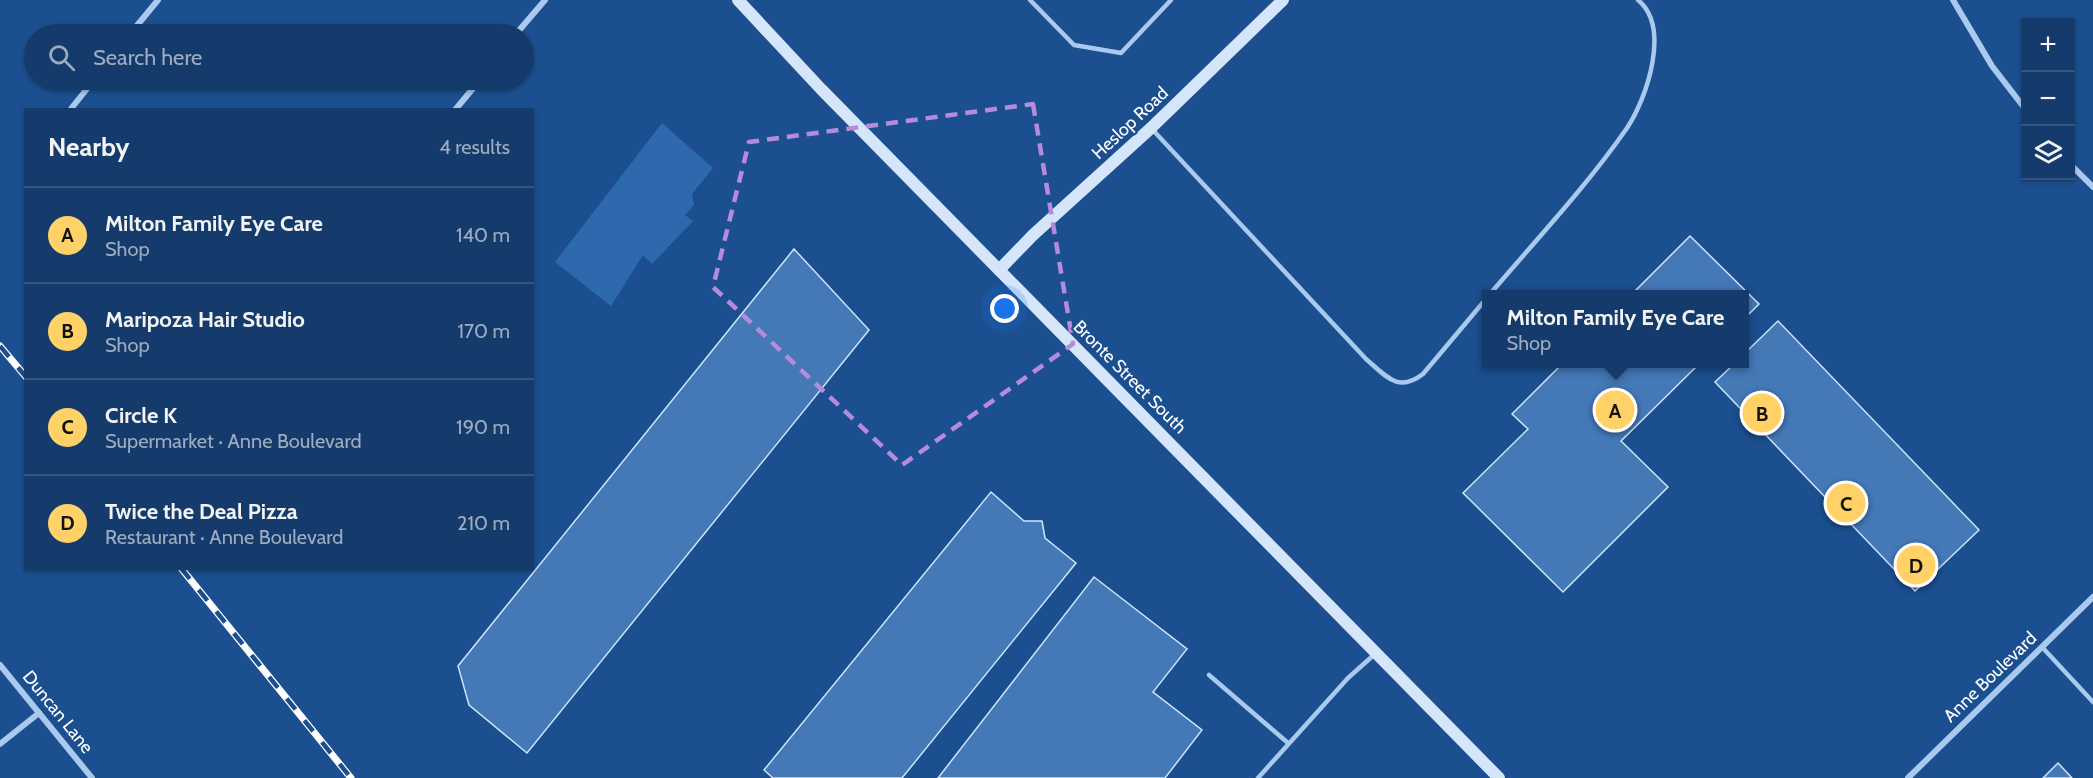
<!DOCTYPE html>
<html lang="en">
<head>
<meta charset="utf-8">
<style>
  :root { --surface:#143b6b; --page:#214673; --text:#f1f3f6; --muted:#9dadc1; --line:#33557e; --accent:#ffd166 }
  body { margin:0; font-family:Cabin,sans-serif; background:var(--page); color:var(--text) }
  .controls { position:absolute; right:18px; top:18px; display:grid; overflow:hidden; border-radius:0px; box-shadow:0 2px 4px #0004 }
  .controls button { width:54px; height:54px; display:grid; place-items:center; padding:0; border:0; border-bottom:2px solid var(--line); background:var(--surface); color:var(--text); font:30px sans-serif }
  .you { position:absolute; left:1005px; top:309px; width:21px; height:21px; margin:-15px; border:4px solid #fff; border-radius:50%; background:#1a73e8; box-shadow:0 0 0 9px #1a73e833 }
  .badge { display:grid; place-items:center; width:39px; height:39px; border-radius:50%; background:var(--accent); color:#111; font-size:20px; font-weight:700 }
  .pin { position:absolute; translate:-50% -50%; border:3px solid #fff; box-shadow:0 2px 6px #0006 }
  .popup { position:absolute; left:1482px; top:290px; width:267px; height:78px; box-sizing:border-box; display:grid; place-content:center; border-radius:0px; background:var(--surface); filter:drop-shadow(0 2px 4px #0005); font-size:20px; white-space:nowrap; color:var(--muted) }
  .popup b { font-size:22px; color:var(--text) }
  .popup::after { content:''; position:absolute; left:50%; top:100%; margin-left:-12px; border:12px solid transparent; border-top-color:var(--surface) }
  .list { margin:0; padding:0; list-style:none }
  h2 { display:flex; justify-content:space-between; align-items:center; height:78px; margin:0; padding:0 24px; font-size:26px }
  h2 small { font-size:20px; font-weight:400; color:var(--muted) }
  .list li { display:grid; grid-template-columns:39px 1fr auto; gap:18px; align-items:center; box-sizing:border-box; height:96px; padding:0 24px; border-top:2px solid var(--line) }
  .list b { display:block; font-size:22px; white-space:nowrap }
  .list p { margin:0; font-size:20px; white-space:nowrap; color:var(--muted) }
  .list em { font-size:20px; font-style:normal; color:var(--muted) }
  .icon { flex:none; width:33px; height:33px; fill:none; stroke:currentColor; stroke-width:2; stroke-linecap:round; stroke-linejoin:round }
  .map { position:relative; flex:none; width:2093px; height:778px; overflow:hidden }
  .search { position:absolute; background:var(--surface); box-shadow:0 2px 4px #0004; left:24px; top:24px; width:510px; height:66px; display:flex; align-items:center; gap:15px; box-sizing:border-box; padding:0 21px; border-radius:33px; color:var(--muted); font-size:22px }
  .panel { position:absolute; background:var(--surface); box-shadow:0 2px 4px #0004; left:24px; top:108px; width:510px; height:462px; border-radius:0px }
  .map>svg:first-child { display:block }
  .green { fill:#2e69ad }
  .building { fill:#4478b7; stroke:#cfe3fa; stroke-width:1.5 }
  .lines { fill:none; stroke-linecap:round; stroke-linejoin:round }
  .lane { stroke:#a9c9ee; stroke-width:4.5 }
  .street { stroke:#a9c9ee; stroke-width:6 }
  .secondary { stroke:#d6e6fa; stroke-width:12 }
  .rail-casing { stroke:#fff; stroke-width:7 }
  .rail { stroke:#1b4f8f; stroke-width:4.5; stroke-dasharray:14; stroke-linecap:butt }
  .marked { fill:none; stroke:#b68bdc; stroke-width:4.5; stroke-dasharray:12 8; stroke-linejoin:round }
  .labels { text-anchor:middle; stroke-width:4.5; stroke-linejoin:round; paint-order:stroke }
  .street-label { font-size:18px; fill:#fff; stroke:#1b4f8f }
</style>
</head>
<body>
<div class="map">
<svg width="2093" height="778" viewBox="0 0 2093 778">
  <rect width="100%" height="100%" fill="#1b4f8f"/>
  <!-- green -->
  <polygon class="green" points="662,123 713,168 692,194 694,205 685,215 693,221 652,264 643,255 611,306 555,262"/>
  <!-- building -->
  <g class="building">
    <polygon points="1690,236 1759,304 1744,319 1744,294 1632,294"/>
    <polygon points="794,249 869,330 527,753 469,705 458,666"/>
    <polygon points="1778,321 1979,530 1915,591 1715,382 1734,364 1744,364 1744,354"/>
    <polygon points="1562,364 1699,364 1621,441 1668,487 1563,592 1463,493 1528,429 1512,414"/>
    <polygon points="991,492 1024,521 1042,521 1045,538 1076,563 902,778 773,778 764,770"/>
    <polygon points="1094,577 1187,649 1153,692 1202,730 1165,778 938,778"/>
    <polygon points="2058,763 2072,778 2043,778"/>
  </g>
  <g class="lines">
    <!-- lane -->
    <g class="lane">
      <polyline points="1030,0 1074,45 1121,53 1171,0"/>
      <path d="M1151,128L1366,359C1387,377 1398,393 1423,374L1486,299"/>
      <path d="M1490,294C1536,240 1586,187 1627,128C1647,98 1671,27 1638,0"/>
      <polyline points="2042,647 2093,702"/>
      <polyline points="1209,675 1288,743"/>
      <polyline points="1258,778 1348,678 1376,653"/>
    </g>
    <!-- street -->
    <g class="street">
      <polyline points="1953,0 1992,66 2026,110"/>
      <polyline points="130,34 158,0"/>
      <polyline points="516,34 545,0"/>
      <polyline points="70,110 94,80"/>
      <polyline points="455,110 480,80"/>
      <polyline points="2070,164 2093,187"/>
      <polyline points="0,665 92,778"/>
      <polyline points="0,744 39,713"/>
      <polyline points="1908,778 2093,597"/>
    </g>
    <!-- secondary -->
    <g class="secondary">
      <polyline points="738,0 821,89 1499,778"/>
      <polyline points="999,270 1033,235 1151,128 1283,0"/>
    </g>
    <defs>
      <g id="rail">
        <polyline points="0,346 26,377"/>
        <polyline points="181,568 351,778"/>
      </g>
    </defs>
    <!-- rail casing -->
    <use href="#rail" class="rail-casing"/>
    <!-- rail -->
    <use href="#rail" class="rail"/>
  </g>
  <!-- marked area -->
  <path class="marked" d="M1033,104L1073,344L902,465L713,287L749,142Z"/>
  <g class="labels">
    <!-- street labels -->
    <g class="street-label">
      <text transform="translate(1130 123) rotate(-43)" y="6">Heslop Road</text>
      <text transform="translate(1130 377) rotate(45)" y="6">Bronte Street South</text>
      <text transform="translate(1990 677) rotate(-44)" y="6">Anne Boulevard</text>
      <text transform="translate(58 712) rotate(51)" y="6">Duncan Lane</text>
    </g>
  </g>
</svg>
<div class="controls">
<button>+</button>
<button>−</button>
<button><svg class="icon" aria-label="layers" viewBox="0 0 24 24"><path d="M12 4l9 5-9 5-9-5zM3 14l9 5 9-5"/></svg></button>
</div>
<div class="you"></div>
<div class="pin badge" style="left:1615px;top:410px">A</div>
<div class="popup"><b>Milton Family Eye Care</b>Shop</div>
<div class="pin badge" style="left:1762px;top:413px">B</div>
<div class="pin badge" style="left:1846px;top:503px">C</div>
<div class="pin badge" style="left:1916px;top:565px">D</div>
<div class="search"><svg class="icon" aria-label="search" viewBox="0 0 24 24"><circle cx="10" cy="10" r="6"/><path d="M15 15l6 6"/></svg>Search here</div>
<section class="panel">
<h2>Nearby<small>4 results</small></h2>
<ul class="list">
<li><span class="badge">A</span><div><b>Milton Family Eye Care</b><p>Shop</p></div><em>140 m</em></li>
<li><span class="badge">B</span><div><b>Maripoza Hair Studio</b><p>Shop</p></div><em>170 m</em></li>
<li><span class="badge">C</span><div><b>Circle K</b><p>Supermarket · Anne Boulevard</p></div><em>190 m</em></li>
<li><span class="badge">D</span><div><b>Twice the Deal Pizza</b><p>Restaurant · Anne Boulevard</p></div><em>210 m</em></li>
</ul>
</section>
</div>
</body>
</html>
